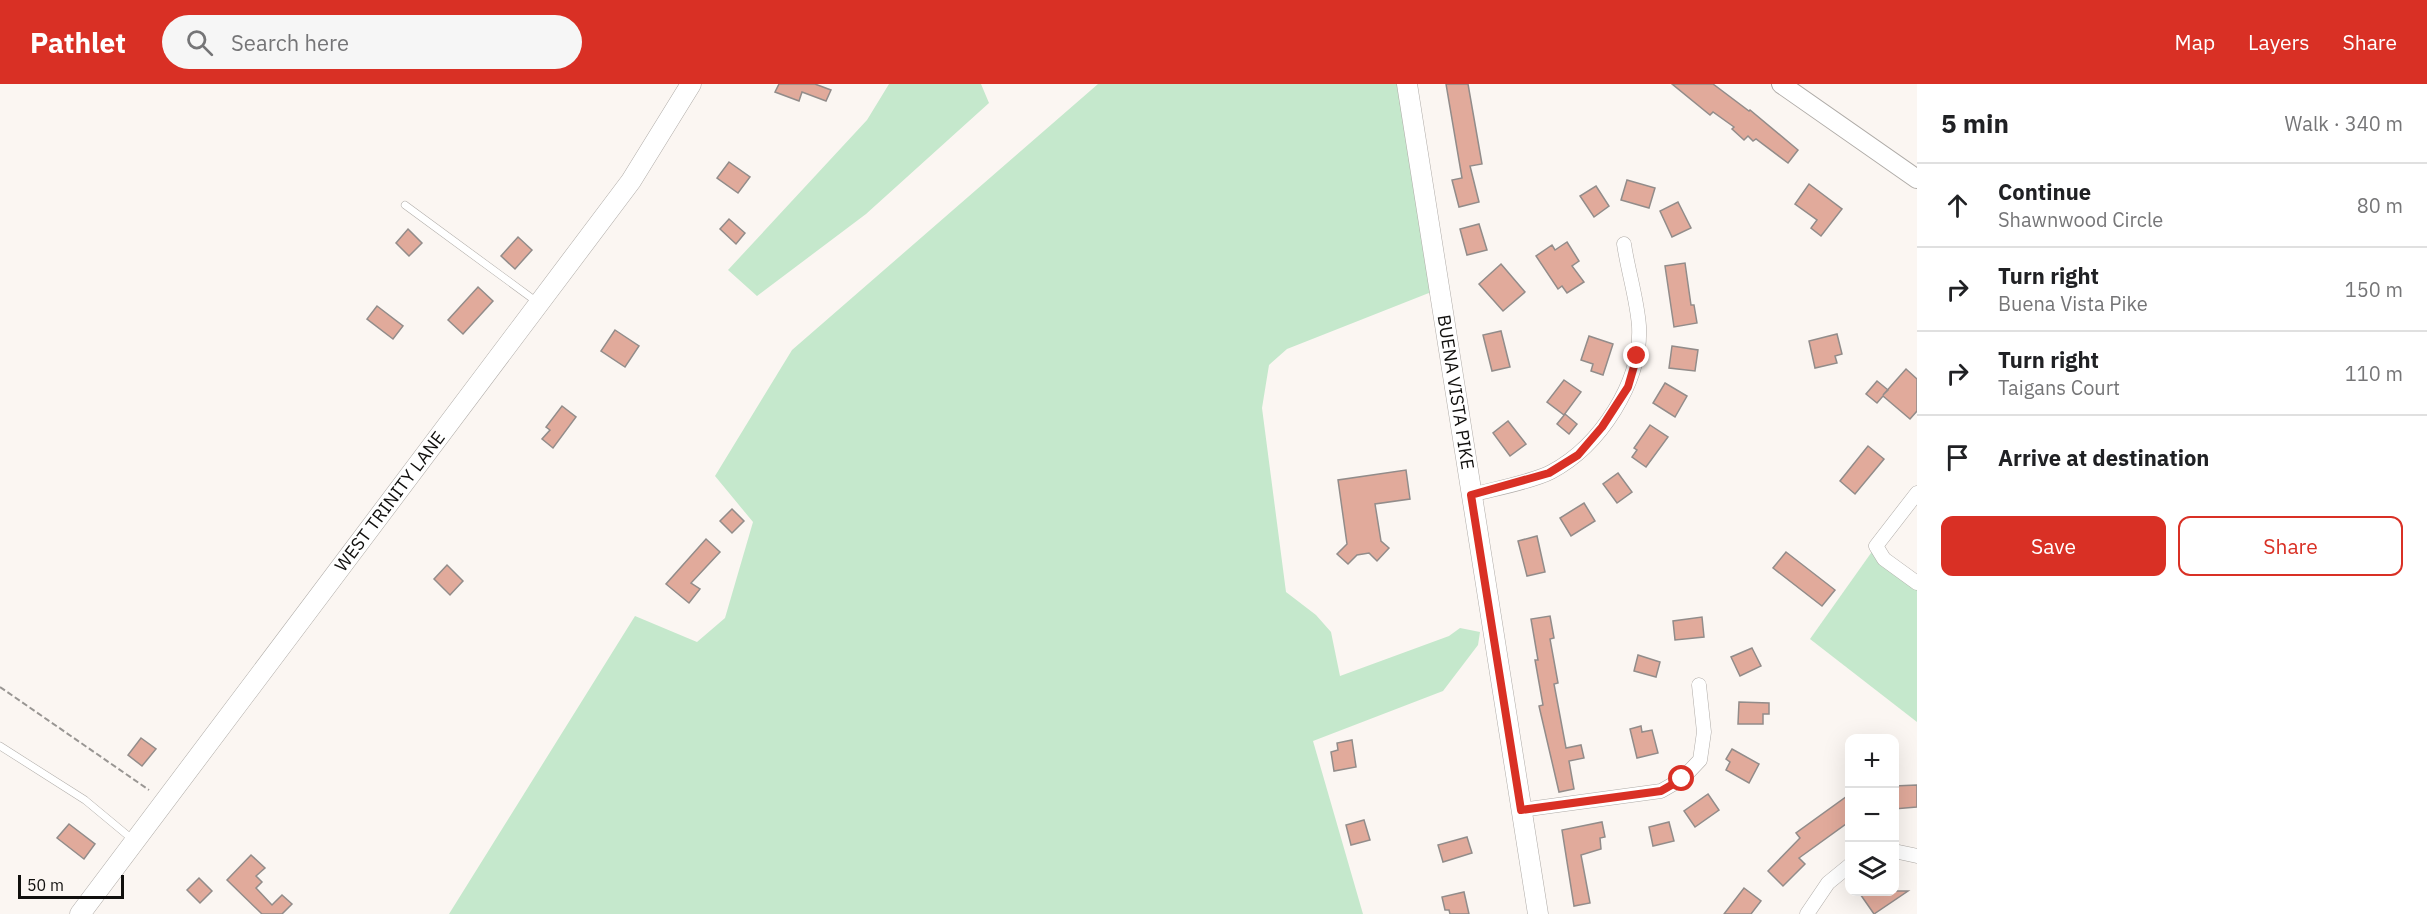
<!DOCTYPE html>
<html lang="en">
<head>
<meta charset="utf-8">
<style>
  :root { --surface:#fff; --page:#f6f6f6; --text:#202124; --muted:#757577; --line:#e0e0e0; --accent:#d93025 }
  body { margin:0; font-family:"IBM Plex Sans",sans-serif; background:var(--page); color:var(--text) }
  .controls { position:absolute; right:18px; bottom:18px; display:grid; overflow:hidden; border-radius:12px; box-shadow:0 6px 24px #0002 }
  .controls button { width:54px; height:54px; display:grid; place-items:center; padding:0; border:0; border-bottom:2px solid var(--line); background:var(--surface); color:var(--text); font:30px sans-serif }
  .scale { position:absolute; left:18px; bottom:15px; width:106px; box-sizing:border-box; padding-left:6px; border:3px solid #100f0d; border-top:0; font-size:16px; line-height:21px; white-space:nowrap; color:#100f0d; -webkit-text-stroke:4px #fbf6f2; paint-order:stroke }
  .stop { position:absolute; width:18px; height:18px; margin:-14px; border:4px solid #d93025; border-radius:50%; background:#fff }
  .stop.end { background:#d93025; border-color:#fff; box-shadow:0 2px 6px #0008 }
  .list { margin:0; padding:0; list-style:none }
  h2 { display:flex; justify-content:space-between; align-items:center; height:78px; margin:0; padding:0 24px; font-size:26px }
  h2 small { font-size:20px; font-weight:400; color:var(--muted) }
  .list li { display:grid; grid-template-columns:39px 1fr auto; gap:18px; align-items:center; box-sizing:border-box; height:84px; padding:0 24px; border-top:2px solid var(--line) }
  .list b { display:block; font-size:22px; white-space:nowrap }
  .list p { margin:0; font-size:20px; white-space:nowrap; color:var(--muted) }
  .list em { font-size:20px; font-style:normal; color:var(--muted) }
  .actions { display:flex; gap:12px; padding:18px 24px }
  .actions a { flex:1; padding:14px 0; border:2px solid var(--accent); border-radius:12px; text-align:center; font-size:21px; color:var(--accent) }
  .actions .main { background:var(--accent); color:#fff }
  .icon { flex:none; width:33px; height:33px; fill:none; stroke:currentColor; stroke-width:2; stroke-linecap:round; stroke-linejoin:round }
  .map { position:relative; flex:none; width:1917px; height:830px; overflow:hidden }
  header { display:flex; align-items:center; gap:36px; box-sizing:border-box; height:84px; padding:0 30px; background:var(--accent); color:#fff }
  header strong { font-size:28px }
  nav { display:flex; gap:33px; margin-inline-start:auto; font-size:21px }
  .search { width:420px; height:54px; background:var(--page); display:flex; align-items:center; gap:15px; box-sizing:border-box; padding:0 21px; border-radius:33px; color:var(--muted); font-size:22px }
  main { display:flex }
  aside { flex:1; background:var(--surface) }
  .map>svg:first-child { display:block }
  .green { fill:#c5e8cc }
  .building { fill:#e1aa9b; stroke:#928c8a; stroke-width:1.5 }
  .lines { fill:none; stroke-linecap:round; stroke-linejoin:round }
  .service-casing { stroke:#afaba7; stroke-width:8 }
  .minor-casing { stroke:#afaba7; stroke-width:15 }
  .tertiary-casing { stroke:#afaba7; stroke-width:20 }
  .secondary-casing { stroke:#afaba7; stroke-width:21 }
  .path { stroke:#999693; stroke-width:2; stroke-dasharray:6 3; stroke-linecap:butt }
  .service { stroke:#fff; stroke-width:7 }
  .minor { stroke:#fff; stroke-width:14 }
  .tertiary { stroke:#fff; stroke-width:18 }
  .secondary { stroke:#fff; stroke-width:20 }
  .route { stroke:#d93025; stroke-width:8 }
  .labels { text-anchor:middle; stroke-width:5; stroke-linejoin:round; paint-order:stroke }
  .street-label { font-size:18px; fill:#100f0d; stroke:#fbf6f2 }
</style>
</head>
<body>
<header>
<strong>Pathlet</strong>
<div class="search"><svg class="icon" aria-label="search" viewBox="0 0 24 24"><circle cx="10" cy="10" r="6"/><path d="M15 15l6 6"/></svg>Search here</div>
<nav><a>Map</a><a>Layers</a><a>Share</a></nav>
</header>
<main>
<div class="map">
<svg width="1917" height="830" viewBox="0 0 1917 830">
  <rect width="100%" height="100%" fill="#fbf6f2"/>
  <!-- green -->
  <g class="green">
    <polygon points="889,0 981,0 989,19 866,130 757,212 728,186 867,36"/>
    <polygon points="1098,0 1407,0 1439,205 1287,265 1269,281 1262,324 1286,508 1316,531 1331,548 1340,592 1449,552 1460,544 1480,548 1478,561 1443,607 1313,657 1363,830 449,830 635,532 697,558 725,534 753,438 715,392 792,266"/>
    <polygon points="1876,462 1917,499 1917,638 1810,555"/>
  </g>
  <!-- building -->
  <g class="building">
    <polygon points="779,0 815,0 831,6 826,17 802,8 799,17 775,8"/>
    <polygon points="1446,0 1468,0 1482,80 1470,82 1479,118 1459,123 1452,96 1462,94"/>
    <polygon points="1672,0 1713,0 1749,27 1750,26 1798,66 1788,79 1756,55 1753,57 1748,52 1744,56 1732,45 1734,43 1713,28 1710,31"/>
    <polygon points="729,78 750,93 738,109 717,94"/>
    <polygon points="1627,96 1655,104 1649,124 1621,116"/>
    <polygon points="1809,100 1842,125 1821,152 1811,144 1817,136 1795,120"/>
    <polygon points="1596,102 1609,122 1594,133 1580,112"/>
    <polygon points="1678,118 1691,144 1672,153 1660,127"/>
    <polygon points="729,135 745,149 736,160 720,145"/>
    <polygon points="1479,140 1487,166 1467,171 1460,145"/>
    <polygon points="408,145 422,159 409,172 396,159"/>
    <polygon points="518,153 532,166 515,185 501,172"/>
    <polygon points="1567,158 1579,177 1572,182 1584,198 1567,209 1562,202 1558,205 1536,172 1552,161 1555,166"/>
    <polygon points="1685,179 1691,221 1694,221 1697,239 1674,243 1665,182"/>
    <polygon points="1501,180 1525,208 1503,227 1479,200"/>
    <polygon points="478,203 493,217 463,250 448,236"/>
    <polygon points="377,222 403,242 393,255 367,235"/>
    <polygon points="615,246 639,262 625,283 601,267"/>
    <polygon points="1501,247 1510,283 1492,287 1483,251"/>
    <polygon points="1837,250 1842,270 1835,272 1837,279 1815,284 1809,257"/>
    <polygon points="1589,252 1613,260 1603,291 1591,287 1593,280 1581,276"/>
    <polygon points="1672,262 1698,266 1695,287 1669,284"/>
    <polygon points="1906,285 1917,295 1917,327 1910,335 1883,312 1877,319 1866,310 1877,297 1888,306 1883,311"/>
    <polygon points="1564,296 1581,308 1564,331 1547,318"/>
    <polygon points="1665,299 1687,312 1675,333 1653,319"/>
    <polygon points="562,322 576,333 553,364 542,355 550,346 546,343"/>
    <polygon points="1565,330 1577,340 1569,350 1557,340"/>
    <polygon points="1508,337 1526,360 1510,372 1493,349"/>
    <polygon points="1650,341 1668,353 1646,383 1632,373 1637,366 1634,364"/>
    <polygon points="1868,362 1884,375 1855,410 1840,397"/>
    <polygon points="1406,386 1410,415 1375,420 1381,457 1389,464 1377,477 1369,469 1357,471 1348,480 1337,470 1347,460 1338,396"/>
    <polygon points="1618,389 1632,408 1617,419 1603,400"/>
    <polygon points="1584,419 1595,437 1571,452 1560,434"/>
    <polygon points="732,425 744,437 732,449 720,437"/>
    <polygon points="1537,452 1545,488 1527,492 1518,457"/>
    <polygon points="706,455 720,468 691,499 700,505 689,519 666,500"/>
    <polygon points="1786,468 1835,506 1822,522 1773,484"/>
    <polygon points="447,481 463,497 450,511 434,495"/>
    <polygon points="1550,532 1554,554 1550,555 1558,599 1554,600 1566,664 1581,661 1584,674 1569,677 1574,705 1559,708 1539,622 1543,621 1535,576 1538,576 1531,535"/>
    <polygon points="1702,533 1704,553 1675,556 1673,537"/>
    <polygon points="1752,564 1761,582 1740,592 1731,573"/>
    <polygon points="1638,571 1660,578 1656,593 1634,587"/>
    <polygon points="1739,618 1769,619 1769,630 1763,630 1763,640 1738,640"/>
    <polygon points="1641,642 1642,648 1652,646 1658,669 1637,674 1630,645"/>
    <polygon points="141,654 156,665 142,682 128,671"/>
    <polygon points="1352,656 1356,683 1334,687 1331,668 1338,666 1337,659"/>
    <polygon points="1732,665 1759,680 1749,699 1726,686 1730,678 1726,675"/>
    <polygon points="1917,701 1917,723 1894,725 1894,702"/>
    <polygon points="1708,710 1719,726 1695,743 1684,727"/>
    <polygon points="1850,710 1850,737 1799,774 1805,780 1783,802 1768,787 1800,754 1796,749"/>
    <polygon points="1364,736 1370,756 1351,761 1346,741"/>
    <polygon points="1602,738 1605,753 1600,754 1601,765 1581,771 1590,819 1574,822 1562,746"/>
    <polygon points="1669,738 1674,757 1653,762 1649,743"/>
    <polygon points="69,740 95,760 84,775 57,754"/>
    <polygon points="1467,753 1472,769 1443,778 1438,761"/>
    <polygon points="251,771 265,784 256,792 262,798 256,804 272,821 282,811 292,820 282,830 262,830 227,796"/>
    <polygon points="199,794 212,807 200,819 187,806"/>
    <polygon points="1744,804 1761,817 1751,830 1724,830"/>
    <polygon points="1858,807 1908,807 1874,830"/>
    <polygon points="1464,808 1469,830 1450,830 1449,826 1445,826 1442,813"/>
  </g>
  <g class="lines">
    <defs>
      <g id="service">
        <polyline points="405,121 537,218"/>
        <polyline points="0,662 85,716 132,755"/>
      </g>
      <g id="minor">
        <polyline points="1917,409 1876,462 1884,475 1917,499"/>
        <path d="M1471,411C1493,405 1532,398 1551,388C1600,362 1642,298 1639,242C1637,215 1628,187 1624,160"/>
        <polyline points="1521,726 1661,707 1682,695 1700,676 1704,648 1699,601"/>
        <polyline points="1894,767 1917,772"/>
        <polyline points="1807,830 1828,799 1850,781"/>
      </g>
      <polyline id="tertiary" points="1781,0 1917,95"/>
      <g id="secondary">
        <path id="s1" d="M1407,0L1538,830"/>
        <path id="s2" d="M80,830L631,97L691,0"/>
      </g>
    </defs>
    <!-- service casing -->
    <use href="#service" class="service-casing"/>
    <!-- minor casing -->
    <use href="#minor" class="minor-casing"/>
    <!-- tertiary casing -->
    <use href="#tertiary" class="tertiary-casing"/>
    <!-- secondary casing -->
    <use href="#secondary" class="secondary-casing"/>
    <!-- path -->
    <polyline class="path" points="0,603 149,706"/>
    <!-- service -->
    <use href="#service" class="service"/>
    <!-- minor -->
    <use href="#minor" class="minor"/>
    <!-- tertiary -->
    <use href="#tertiary" class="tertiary"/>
    <!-- secondary -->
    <use href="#secondary" class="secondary"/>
  </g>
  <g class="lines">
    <!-- route -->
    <polyline class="route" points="1637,272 1628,303 1602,343 1578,371 1549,389 1471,411 1521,726 1661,707 1682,695"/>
  </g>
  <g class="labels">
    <!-- street labels -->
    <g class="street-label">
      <text dy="6" stroke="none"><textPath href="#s1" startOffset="312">BUENA VISTA PIKE</textPath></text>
      <text dy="6" stroke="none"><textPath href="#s2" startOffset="516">WEST TRINITY LANE</textPath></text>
    </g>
  </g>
</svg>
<div class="controls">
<button>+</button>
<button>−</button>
<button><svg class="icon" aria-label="layers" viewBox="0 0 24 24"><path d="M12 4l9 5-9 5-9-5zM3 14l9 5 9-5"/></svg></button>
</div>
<div class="scale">50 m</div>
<div class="stop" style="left:1682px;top:695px"></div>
<div class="stop end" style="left:1637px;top:272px"></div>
</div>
<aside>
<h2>5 min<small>Walk · 340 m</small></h2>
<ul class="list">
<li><svg class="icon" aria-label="ahead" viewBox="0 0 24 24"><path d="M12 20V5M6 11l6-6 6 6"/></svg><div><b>Continue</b><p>Shawnwood Circle</p></div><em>80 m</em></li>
<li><svg class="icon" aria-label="right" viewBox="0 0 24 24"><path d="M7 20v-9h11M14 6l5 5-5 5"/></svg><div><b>Turn right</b><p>Buena Vista Pike</p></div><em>150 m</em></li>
<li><svg class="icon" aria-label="right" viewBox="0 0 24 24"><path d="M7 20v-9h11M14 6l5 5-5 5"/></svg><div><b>Turn right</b><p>Taigans Court</p></div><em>110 m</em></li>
<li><svg class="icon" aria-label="arrive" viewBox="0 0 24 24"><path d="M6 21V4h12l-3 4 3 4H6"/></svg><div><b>Arrive at destination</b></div></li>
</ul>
<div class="actions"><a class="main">Save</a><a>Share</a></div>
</aside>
</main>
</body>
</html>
